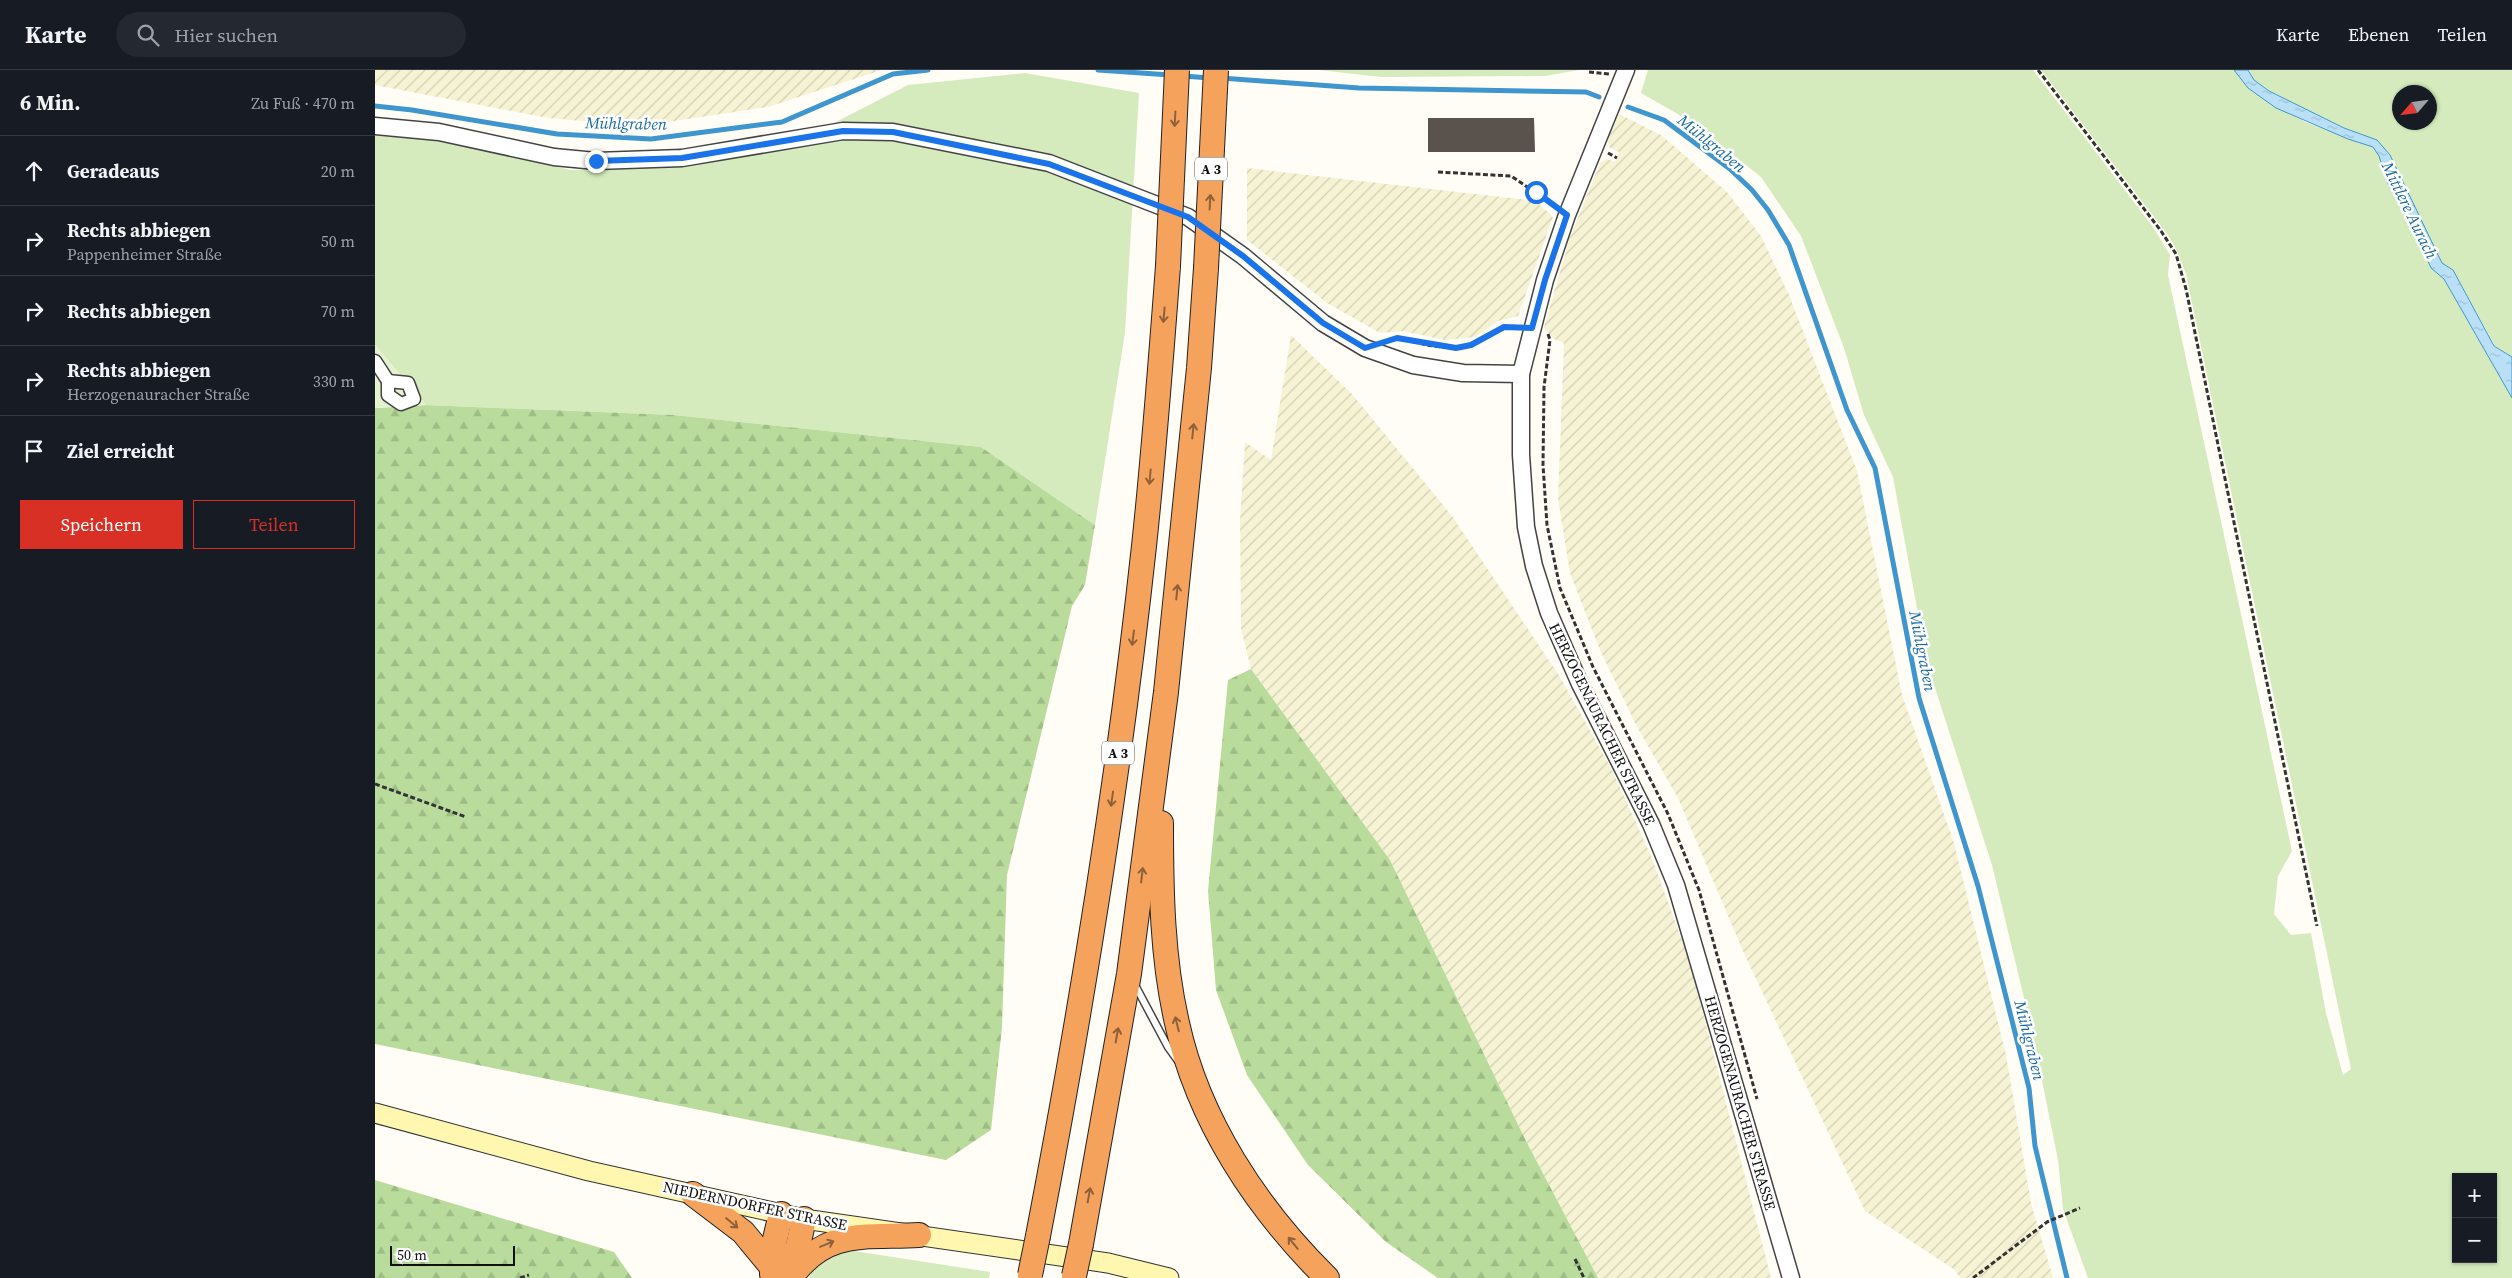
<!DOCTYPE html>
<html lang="de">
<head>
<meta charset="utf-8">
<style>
  :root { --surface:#171b24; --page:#242831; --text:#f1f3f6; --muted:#9ea1a6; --line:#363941; --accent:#d93025 }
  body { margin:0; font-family:"Source Serif 4",serif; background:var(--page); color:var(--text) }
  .controls { position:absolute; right:15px; bottom:15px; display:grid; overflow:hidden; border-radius:0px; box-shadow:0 1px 4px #0004 }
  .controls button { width:45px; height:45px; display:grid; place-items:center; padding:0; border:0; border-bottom:1px solid var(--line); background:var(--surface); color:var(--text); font:25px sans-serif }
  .compass { position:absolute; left:2017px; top:15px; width:45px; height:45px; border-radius:50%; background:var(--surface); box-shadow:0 1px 4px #0004; rotate:242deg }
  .scale { position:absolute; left:15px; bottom:12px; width:125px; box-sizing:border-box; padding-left:5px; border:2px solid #111; border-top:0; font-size:14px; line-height:18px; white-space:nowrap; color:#111; -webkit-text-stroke:4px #fff; paint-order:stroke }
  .stop { position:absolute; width:15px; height:15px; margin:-11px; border:4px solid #1a73e8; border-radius:50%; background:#fff }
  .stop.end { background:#1a73e8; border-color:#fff; box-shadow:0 1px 5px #0008 }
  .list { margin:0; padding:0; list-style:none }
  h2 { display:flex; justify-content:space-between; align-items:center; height:65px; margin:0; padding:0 20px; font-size:21px }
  h2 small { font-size:16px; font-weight:400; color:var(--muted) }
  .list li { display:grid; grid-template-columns:32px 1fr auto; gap:15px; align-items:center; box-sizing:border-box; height:70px; padding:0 20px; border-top:1px solid var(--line) }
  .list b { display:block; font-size:19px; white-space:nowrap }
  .list p { margin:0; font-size:16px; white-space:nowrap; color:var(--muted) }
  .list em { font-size:16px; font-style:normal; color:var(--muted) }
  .actions { display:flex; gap:10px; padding:15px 20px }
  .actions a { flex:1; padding:11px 0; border:1px solid var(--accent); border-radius:0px; text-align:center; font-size:18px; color:var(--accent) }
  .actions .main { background:var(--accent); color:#fff }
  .icon { flex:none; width:28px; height:28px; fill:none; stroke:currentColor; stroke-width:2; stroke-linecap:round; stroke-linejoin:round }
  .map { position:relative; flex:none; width:2137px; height:1208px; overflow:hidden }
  header { display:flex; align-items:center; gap:30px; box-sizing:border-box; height:70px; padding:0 25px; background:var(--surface); border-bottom:1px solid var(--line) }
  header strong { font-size:24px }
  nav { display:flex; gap:28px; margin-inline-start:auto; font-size:18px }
  .search { width:350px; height:45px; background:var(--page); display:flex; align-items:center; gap:12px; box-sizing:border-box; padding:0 18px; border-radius:28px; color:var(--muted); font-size:19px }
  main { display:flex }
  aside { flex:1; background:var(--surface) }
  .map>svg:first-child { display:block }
  .farmland { fill:url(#farmland-furrows) }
  .green { fill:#d5ebbd; fill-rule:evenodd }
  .forest { fill:url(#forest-firs) }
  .pitch { fill:#e6f2cf }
  .water { fill:url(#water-ripples); stroke:#3f96cf }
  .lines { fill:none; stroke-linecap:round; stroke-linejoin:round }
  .stream { stroke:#3f96cf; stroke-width:5 }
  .building { fill:#5a524d }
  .service-casing { stroke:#444; stroke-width:9 }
  .minor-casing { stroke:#444; stroke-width:15 }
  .tertiary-casing { stroke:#444; stroke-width:19 }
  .secondary-casing { stroke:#333; stroke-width:21 }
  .motorway-casing { stroke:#222; stroke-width:26 }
  .path { stroke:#333; stroke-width:3; stroke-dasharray:5 2.5; stroke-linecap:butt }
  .service { stroke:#fff; stroke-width:6 }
  .minor { stroke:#fff; stroke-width:12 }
  .tertiary { stroke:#fff; stroke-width:16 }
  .secondary { stroke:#fff6b0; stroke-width:19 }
  .motorway { stroke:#f5a25d; stroke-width:24 }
  .motorway-bridge-casing { stroke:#222; stroke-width:26; stroke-linecap:butt }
  .motorway-bridge { stroke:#f5a25d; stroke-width:24 }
  .oneway { stroke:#8e613b }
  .route { stroke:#1a73e8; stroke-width:6 }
  .labels { text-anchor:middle; stroke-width:5; stroke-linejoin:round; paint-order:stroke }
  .shield { fill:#fff; stroke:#585858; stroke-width:1 }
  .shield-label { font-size:14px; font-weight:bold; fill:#111 }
  .street-label { font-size:15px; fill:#111; stroke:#fff }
  .water-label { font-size:16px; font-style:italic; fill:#1768a6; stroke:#fff }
</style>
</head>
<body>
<header>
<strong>Karte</strong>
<div class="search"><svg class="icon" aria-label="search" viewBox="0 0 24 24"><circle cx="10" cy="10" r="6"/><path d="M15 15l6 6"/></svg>Hier suchen</div>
<nav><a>Karte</a><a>Ebenen</a><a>Teilen</a></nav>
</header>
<main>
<aside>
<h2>6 Min.<small>Zu Fuß · 470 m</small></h2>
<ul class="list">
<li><svg class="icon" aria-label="ahead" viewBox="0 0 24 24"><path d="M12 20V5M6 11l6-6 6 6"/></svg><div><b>Geradeaus</b></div><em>20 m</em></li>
<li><svg class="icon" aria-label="right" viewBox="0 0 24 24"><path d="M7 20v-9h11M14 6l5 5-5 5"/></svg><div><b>Rechts abbiegen</b><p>Pappenheimer Straße</p></div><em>50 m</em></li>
<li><svg class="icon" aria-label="right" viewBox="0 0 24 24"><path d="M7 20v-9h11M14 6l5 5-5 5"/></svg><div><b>Rechts abbiegen</b></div><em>70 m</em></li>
<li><svg class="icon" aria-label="right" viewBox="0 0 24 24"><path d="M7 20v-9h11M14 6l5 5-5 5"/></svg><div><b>Rechts abbiegen</b><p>Herzogenauracher Straße</p></div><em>330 m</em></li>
<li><svg class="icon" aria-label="arrive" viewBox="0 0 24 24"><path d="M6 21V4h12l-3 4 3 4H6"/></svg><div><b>Ziel erreicht</b></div></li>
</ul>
<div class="actions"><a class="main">Speichern</a><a>Teilen</a></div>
</aside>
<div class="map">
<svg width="2137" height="1208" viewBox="0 0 2137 1208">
  <defs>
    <pattern id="farmland-furrows" width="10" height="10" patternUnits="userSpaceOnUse" patternTransform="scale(1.25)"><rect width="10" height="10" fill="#f6f3d4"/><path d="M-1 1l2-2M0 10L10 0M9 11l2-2" fill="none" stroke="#d2cfb5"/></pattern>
    <pattern id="forest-firs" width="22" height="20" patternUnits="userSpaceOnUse" patternTransform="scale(1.25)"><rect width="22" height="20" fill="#b9dc9c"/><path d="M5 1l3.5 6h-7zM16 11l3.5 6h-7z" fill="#9ebc85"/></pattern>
    <pattern id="water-ripples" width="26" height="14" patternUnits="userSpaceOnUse" patternTransform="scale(1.25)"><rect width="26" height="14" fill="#b9e0f7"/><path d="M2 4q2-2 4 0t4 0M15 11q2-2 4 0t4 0" fill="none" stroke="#9ebfd3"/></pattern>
  </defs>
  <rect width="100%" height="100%" fill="#fffdf5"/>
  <!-- farmland -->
  <g class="farmland">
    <polygon points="0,0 507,0 393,37 266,56 173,48 0,15"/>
    <polygon points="1244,44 1286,65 1352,122 1386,166 1414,225 1482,401 1527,625 1579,773 1631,985 1656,1133 1678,1208 1585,1208 1580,1200 1490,1141 1368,881 1303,728 1261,655 1225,580 1195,503 1183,429 1189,273 1179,269 1169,258 1194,170 1225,93 1232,89 1240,92 1244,82 1235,78 1232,71"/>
    <polygon points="872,98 1161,131 1178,147 1143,246 1123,251 1100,267 1070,270 1028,261 1005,263 952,233 872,170"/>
    <polygon points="916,265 977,324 1077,446 1185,607 1236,698 1276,786 1315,892 1396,1208 1223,1208 1151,1071 1015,790 876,599 866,558 865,450 870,372 896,390"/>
  </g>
  <!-- green -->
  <g class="green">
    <polygon points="944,0 1204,0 1170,6 1006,7"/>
    <path d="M1273,0H1658L1778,157L1795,185L1793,205L1917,781L1903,806L1899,844L1916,865L1936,863L1951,943L1968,1005L1976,999L1811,204L1802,181L1793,165L1666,0H1859L1873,18L1930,52L1998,77L2004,86L2013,114L2033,145L2056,198L2069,209L2137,328V1208H1713L1688,1139L1683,1090L1657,961L1617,795L1552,593L1518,407L1489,345L1469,278L1426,166L1386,107L1315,51L1266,23ZM2081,1107H2118V1189H2081Z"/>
    <path d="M1874,0H2137V287L2120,276L2078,200L2067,193L2015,85L2002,70L1969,58L1894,21L1879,10ZM2024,22H2054V52H2024Z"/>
    <polygon points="650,3 764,23 750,262 720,455 606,377 299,345 51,335 0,275 0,62 53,69 196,100 278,97 414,76 533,15"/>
    <path d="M479,1181L615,1202L614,1208H434C442,1187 459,1183 479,1181Z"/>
  </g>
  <!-- forest -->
  <g class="forest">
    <polygon points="51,335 299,345 606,377 720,455 710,515 697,536 632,805 627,957 616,1060 571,1090 0,974 0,338"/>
    <polygon points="876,599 1015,790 1151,1071 1223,1208 1063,1208 1011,1172 933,1095 872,1005 841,920 833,821 853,610"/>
    <polygon points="0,1110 239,1182 257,1208 0,1208"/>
  </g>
  <!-- pitch -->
  <polygon class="pitch" points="0,275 51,335 0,338"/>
  <!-- water -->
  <polygon class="water" points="1859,0 1873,0 1879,10 1894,21 1969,58 2002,70 2015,85 2067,193 2078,200 2119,276 2137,287 2137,328 2069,209 2056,198 2033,145 2013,114 2004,86 1998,77 1973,69 1901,38 1873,18"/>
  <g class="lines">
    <!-- stream -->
    <g class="stream">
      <polyline points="723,0 795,5"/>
      <polyline points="808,6 835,8"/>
      <polyline points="846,8 984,18 1211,22 1224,27"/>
      <polyline points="0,36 37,40 182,64 276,69 407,52 518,4 553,0"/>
      <polyline points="1253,37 1289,50 1355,99 1377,120 1393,140 1414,175 1472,340 1500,398 1544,628 1603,816 1654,1018 1660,1076 1692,1208"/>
    </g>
  </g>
  <!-- building -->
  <polygon class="building" points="1053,48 1159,48 1160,82 1053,82"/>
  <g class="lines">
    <defs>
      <polyline id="service" points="760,915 793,977 803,991"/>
      <g id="minor">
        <polyline points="0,291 13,311"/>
        <polygon points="13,311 33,313 39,329 26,334 13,325"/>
      </g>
      <g id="tertiary">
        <polyline points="1251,0 1192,145 1170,210 1146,304 1146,385 1151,457 1159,496 1174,543 1205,614 1276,754 1301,815 1416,1208"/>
        <polyline points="0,56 64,62 179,87 221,91 307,88 468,61 518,62 674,93 813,147 868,186 948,253 990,278 1038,295 1088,303 1146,304"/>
      </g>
      <polyline id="secondary" points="0,1043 214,1101 429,1149 733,1193 794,1208"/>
      <g id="motorway">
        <path d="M786,753C786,820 787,888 802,953C823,1050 882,1139 952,1208"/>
        <polyline points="318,1124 368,1162 396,1196"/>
        <path d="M663,1166C707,937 744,708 769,476C779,383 786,289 793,196"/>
        <polyline points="706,1174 754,904 791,622 824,298 831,198"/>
        <polyline points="417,1203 429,1149"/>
        <polyline points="397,1204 400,1169 406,1144"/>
        <path d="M417,1206C452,1158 491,1168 544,1165"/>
      </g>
    </defs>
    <!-- service casing -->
    <use href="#service" class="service-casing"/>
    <!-- minor casing -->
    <use href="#minor" class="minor-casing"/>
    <!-- tertiary casing -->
    <use href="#tertiary" class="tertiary-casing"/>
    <!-- secondary casing -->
    <use href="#secondary" class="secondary-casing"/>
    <!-- motorway casing -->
    <use href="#motorway" class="motorway-casing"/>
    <!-- path -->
    <g class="path">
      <polyline points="1663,0 1786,161 1801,184 1811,219 1942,856"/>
      <polyline points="1214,2 1234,4"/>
      <polyline points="1233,83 1242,88"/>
      <polyline points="1063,102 1136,106 1179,135"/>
      <polyline points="1173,264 1175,270 1169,317 1168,395 1172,455 1185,518 1218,597 1293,744 1324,820 1382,1029"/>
      <path d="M1016,270L1022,268C1045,273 1072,282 1095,275C1113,269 1120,258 1141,257"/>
      <polyline points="0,714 91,747"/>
      <polyline points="1200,1189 1209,1208"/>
      <polyline points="145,1208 154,1205"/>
      <polyline points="1598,1208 1672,1152 1705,1138"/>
    </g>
    <!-- service -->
    <use href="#service" class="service"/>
    <!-- minor -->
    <use href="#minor" class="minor"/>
    <!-- tertiary -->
    <use href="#tertiary" class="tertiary"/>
    <!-- secondary -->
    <use href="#secondary" class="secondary"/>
    <!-- motorway -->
    <use href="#motorway" class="motorway"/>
    <defs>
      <g id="motorway-bridge">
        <polyline points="793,196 802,0"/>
        <polyline points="831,198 841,0"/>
        <polyline points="655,1205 663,1166"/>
        <polyline points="699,1206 706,1174"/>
      </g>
    </defs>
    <!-- motorway-bridge casing -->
    <use href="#motorway-bridge" class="motorway-bridge-casing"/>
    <!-- motorway-bridge -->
    <use href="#motorway-bridge" class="motorway-bridge"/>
  </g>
  <!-- one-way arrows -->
  <defs><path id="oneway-shaft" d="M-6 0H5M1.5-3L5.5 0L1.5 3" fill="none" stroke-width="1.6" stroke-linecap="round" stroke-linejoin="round" transform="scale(1.25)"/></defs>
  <g class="oneway">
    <use href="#oneway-shaft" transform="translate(800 49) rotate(93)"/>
    <use href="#oneway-shaft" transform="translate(835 132) rotate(-87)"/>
    <use href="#oneway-shaft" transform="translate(789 245) rotate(95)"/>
    <use href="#oneway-shaft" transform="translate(818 361) rotate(-84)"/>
    <use href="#oneway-shaft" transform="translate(775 407) rotate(95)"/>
    <use href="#oneway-shaft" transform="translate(802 522) rotate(-84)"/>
    <use href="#oneway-shaft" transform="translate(758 568) rotate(97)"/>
    <use href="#oneway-shaft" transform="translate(737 729) rotate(98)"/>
    <use href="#oneway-shaft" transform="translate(767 805) rotate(-83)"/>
    <use href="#oneway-shaft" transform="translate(802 954) rotate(-104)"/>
    <use href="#oneway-shaft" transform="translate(742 965) rotate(-80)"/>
    <use href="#oneway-shaft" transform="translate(714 1125) rotate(-80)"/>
    <use href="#oneway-shaft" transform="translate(357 1153) rotate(40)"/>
    <use href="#oneway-shaft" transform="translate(918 1173) rotate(-129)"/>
    <use href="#oneway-shaft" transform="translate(452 1174) rotate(-23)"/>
  </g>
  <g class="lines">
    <!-- route -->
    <polyline class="route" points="221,91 307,88 468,61 518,62 674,94 813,147 868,186 948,253 990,278 1022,268 1081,278 1096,275 1129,257 1157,258 1170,210 1192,145 1161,122"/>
  </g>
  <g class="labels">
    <!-- shield labels -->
    <g class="shield">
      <rect x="820" y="87.5" width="32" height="23" rx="4"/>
      <rect x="727" y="671.5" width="32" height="23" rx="4"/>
    </g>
    <g class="shield-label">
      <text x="836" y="104">A 3</text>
      <text x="743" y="688">A 3</text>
    </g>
    <!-- street labels -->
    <g class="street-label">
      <text transform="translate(1227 654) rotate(64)" y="5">HERZOGENAURACHER STRASSE</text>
      <text transform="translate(1365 1033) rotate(74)" y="5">HERZOGENAURACHER STRASSE</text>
      <text transform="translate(380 1136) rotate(12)" y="5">NIEDERNDORFER STRASSE</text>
    </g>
    <!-- water labels -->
    <g class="water-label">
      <text transform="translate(251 53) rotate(1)" y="6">Mühlgraben</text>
      <text transform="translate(1337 73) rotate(39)" y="6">Mühlgraben</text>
      <text transform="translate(2035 140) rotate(64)" y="6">Mittlere Aurach</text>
      <text transform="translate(1548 581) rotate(79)" y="6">Mühlgraben</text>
      <text transform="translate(1655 970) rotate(76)" y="6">Mühlgraben</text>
    </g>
  </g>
</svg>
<div class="controls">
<button>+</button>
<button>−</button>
</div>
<svg class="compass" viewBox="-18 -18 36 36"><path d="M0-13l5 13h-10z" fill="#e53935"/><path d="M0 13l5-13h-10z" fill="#9ea1a6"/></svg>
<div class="scale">50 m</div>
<div class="stop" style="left:1161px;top:122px"></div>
<div class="stop end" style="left:221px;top:91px"></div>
</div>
</main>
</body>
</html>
